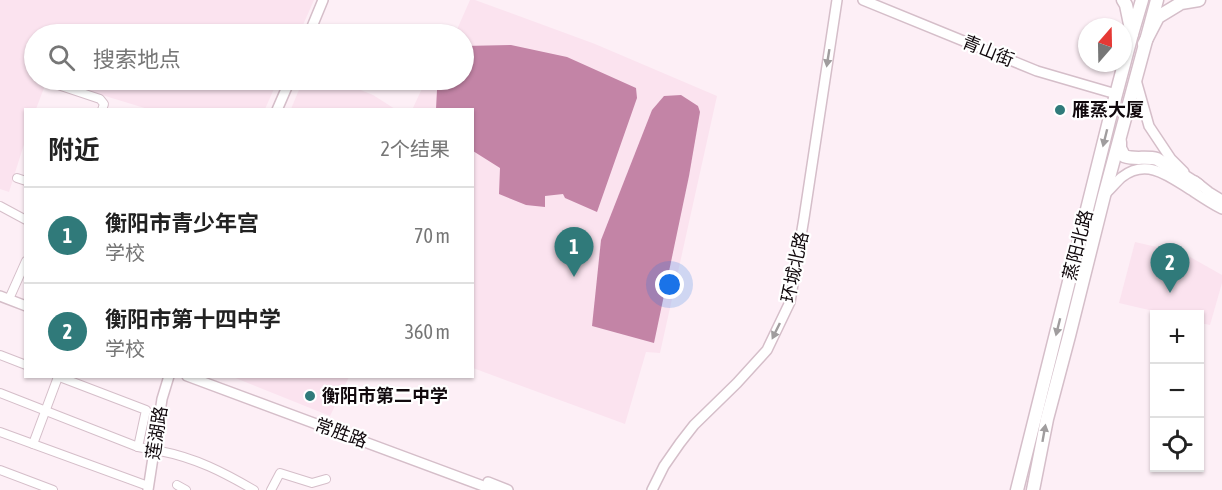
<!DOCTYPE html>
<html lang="zh">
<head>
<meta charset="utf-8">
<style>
  :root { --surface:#fff; --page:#f6f6f6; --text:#222; --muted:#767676; --line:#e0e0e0; --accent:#307a7a }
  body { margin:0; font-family:"Asap Condensed","Noto Sans SC",sans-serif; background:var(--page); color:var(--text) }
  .controls { position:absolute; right:18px; bottom:18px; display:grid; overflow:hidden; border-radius:0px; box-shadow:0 2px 4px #0004 }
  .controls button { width:54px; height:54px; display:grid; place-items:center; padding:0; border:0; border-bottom:2px solid var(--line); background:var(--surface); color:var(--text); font:30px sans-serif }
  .compass { position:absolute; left:1078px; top:18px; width:54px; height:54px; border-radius:50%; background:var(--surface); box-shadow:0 2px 4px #0004; rotate:20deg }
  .you { position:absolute; left:670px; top:285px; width:21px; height:21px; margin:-15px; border:4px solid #fff; border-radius:50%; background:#1a73e8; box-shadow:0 0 0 9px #1a73e833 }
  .badge { display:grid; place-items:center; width:39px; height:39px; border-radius:50%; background:var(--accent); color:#fff; font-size:20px; font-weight:700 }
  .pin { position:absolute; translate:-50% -50px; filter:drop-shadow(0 2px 3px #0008) }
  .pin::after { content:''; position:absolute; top:32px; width:21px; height:18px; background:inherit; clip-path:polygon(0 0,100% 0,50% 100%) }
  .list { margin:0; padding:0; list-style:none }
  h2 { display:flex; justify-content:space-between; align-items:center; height:78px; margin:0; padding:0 24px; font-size:26px }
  h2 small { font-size:20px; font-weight:400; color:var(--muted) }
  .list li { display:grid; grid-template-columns:39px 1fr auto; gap:18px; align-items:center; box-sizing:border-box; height:96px; padding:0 24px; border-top:2px solid var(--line) }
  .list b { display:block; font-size:22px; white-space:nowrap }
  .list p { margin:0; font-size:20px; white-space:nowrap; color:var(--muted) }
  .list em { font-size:20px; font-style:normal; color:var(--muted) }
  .icon { flex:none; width:33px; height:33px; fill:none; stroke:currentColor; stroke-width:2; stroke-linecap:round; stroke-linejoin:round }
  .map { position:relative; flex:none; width:1222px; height:490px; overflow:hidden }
  .search { position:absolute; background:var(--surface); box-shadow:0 2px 4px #0004; left:24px; top:24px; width:450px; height:66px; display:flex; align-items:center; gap:15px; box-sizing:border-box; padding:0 21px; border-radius:33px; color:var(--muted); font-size:22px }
  .panel { position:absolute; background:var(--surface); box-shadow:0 2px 4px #0004; left:24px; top:108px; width:450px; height:270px; border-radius:0px }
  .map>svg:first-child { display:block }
  .built { fill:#fbe3ef }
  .water { fill:#c384a6 }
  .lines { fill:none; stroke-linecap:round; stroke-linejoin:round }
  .minor-casing { stroke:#d5bec9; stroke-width:10 }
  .tertiary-casing { stroke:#d5bec9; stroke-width:12 }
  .primary-casing { stroke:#d5bec9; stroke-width:15 }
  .trunk-casing { stroke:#d5bec9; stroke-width:15 }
  .minor { stroke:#fff; stroke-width:8 }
  .tertiary { stroke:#fff; stroke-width:9 }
  .primary { stroke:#fff; stroke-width:12 }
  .trunk { stroke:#fff; stroke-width:12 }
  .oneway { fill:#a09d9e }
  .poi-dot { fill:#307a7a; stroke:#fff; stroke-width:2 }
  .labels { text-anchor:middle; stroke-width:4.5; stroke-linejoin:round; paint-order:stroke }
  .street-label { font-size:18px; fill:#11090d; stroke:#fff }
  .poi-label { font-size:18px; font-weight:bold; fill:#11090d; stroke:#fff; text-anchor:start }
</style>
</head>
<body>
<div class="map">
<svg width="1222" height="490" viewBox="0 0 1222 490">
  <rect width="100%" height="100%" fill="#fdeff6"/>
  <!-- built -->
  <g class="built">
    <polygon points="0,0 314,0 299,34 34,34 34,80 47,80 36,109 26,110 25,141 9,192 0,189"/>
    <polygon points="470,0 475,0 595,44 717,96 660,353 646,352 625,424 473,368 472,110 412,110 426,80 464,80 464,34 455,34"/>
    <polygon points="53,80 278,80 265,109 151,110"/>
    <polygon points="303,80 336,80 373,95 395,109 291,109"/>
    <polygon points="1135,242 1183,253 1222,275 1222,283 1210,325 1200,323 1200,314 1166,314 1119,303"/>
    <polygon points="233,377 349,377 330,416"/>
  </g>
  <!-- water -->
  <g class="water">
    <polygon points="511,45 567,57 636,88 637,98 597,212 565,198 563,194 545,196 545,207 526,205 499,194 500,168 473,151 472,110 436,109 437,90 442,80 464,80 464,46"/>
    <polygon points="681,95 698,106 700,112 689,176 654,343 592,326 601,240 652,110 664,96"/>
  </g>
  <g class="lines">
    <defs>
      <g id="minor">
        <polyline points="52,83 100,99 104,104 102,110"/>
        <polyline points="17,178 26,181"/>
        <polyline points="0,206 26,220"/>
        <polyline points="9,299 26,261"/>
        <polyline points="0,355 26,365"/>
        <polyline points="57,376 146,410 138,447"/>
        <polyline points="0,393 138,447 154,450"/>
        <polyline points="0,432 148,486"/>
        <polyline points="33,444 58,377"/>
        <path d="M160,451C196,458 223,472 254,490"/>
        <polyline points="0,470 53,490"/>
        <polyline points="177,485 186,490"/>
        <polyline points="271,490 280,473 312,483 326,479"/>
      </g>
      <g id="tertiary">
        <polyline points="863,0 1037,71 1116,94"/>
        <polyline points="309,34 323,0"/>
        <polyline points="1136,80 1149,126 1171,159 1184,172"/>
        <polyline points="277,110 290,80"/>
        <polyline points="1195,181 1209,192 1222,200"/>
        <path d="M1105,194C1111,189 1116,182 1122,177C1148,157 1171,178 1194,192C1203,198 1212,204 1222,209"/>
        <polyline points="0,296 26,306"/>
        <polyline points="187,376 494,490"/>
        <polyline points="488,482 508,490"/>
        <polyline points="148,490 162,399 169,376"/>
        <polyline points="652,490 664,466 680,443 694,425 737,383 767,350 790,302 804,218 837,0"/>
      </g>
      <g id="primary">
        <path d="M1120,142V148L1124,156C1135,160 1146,156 1157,159L1198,185"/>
        <polyline points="1017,490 1109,121 1132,34 1142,0"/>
        <polyline points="1033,490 1047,419 1069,336 1104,196 1157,0"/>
      </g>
      <g id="trunk">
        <polyline points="1123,0 1126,5 1132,34"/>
        <polyline points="1144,44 1158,17 1181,3 1199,0"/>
      </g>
    </defs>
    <!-- minor casing -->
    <use href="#minor" class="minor-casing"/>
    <!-- tertiary casing -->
    <use href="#tertiary" class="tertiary-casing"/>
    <!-- primary casing -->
    <use href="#primary" class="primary-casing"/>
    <!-- trunk casing -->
    <use href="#trunk" class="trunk-casing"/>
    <!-- minor -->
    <use href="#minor" class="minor"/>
    <!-- tertiary -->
    <use href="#tertiary" class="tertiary"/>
    <!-- primary -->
    <use href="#primary" class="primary"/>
    <!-- trunk -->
    <use href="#trunk" class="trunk"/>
  </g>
  <!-- one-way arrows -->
  <defs><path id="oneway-solid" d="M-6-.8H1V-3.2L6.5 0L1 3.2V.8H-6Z" transform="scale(1.5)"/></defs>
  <g class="oneway">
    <use href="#oneway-solid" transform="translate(828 58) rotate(99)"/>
    <use href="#oneway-solid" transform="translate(1105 138) rotate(104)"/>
    <use href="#oneway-solid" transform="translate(1058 327) rotate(104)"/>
    <use href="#oneway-solid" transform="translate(776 331) rotate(116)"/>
    <use href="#oneway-solid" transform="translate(1044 433) rotate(-80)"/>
  </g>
  <!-- markers -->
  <g class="poi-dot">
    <circle cx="1060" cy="110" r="6"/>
    <circle cx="310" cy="396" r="6"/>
  </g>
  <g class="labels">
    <!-- street labels -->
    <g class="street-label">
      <text transform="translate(988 51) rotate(22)" y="6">青山街</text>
      <text transform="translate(1078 245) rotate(-76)" y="6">蒸阳北路</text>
      <text transform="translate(795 267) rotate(-78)" y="6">环城北路</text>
      <text transform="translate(157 433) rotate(-81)" y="6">莲湖路</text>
      <text transform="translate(341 433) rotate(20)" y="6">常胜路</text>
    </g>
    <!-- poi labels -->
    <g class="poi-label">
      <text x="1072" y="116">雁蒸大厦</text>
      <text x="322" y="402">衡阳市第二中学</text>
    </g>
  </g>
</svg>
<div class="controls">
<button>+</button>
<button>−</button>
<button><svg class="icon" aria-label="locate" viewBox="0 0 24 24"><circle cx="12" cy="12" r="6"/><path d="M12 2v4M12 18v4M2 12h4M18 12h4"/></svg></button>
</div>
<svg class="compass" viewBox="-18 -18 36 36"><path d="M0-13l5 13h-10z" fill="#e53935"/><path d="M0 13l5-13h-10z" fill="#767676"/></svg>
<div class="you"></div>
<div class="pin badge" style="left:574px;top:277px">1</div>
<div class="pin badge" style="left:1170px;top:293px">2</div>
<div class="search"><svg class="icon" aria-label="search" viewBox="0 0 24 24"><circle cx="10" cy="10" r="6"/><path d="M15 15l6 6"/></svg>搜索地点</div>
<section class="panel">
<h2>附近<small>2个结果</small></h2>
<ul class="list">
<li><span class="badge">1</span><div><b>衡阳市青少年宫</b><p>学校</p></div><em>70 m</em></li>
<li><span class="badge">2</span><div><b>衡阳市第十四中学</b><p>学校</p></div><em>360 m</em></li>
</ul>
</section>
</div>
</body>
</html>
